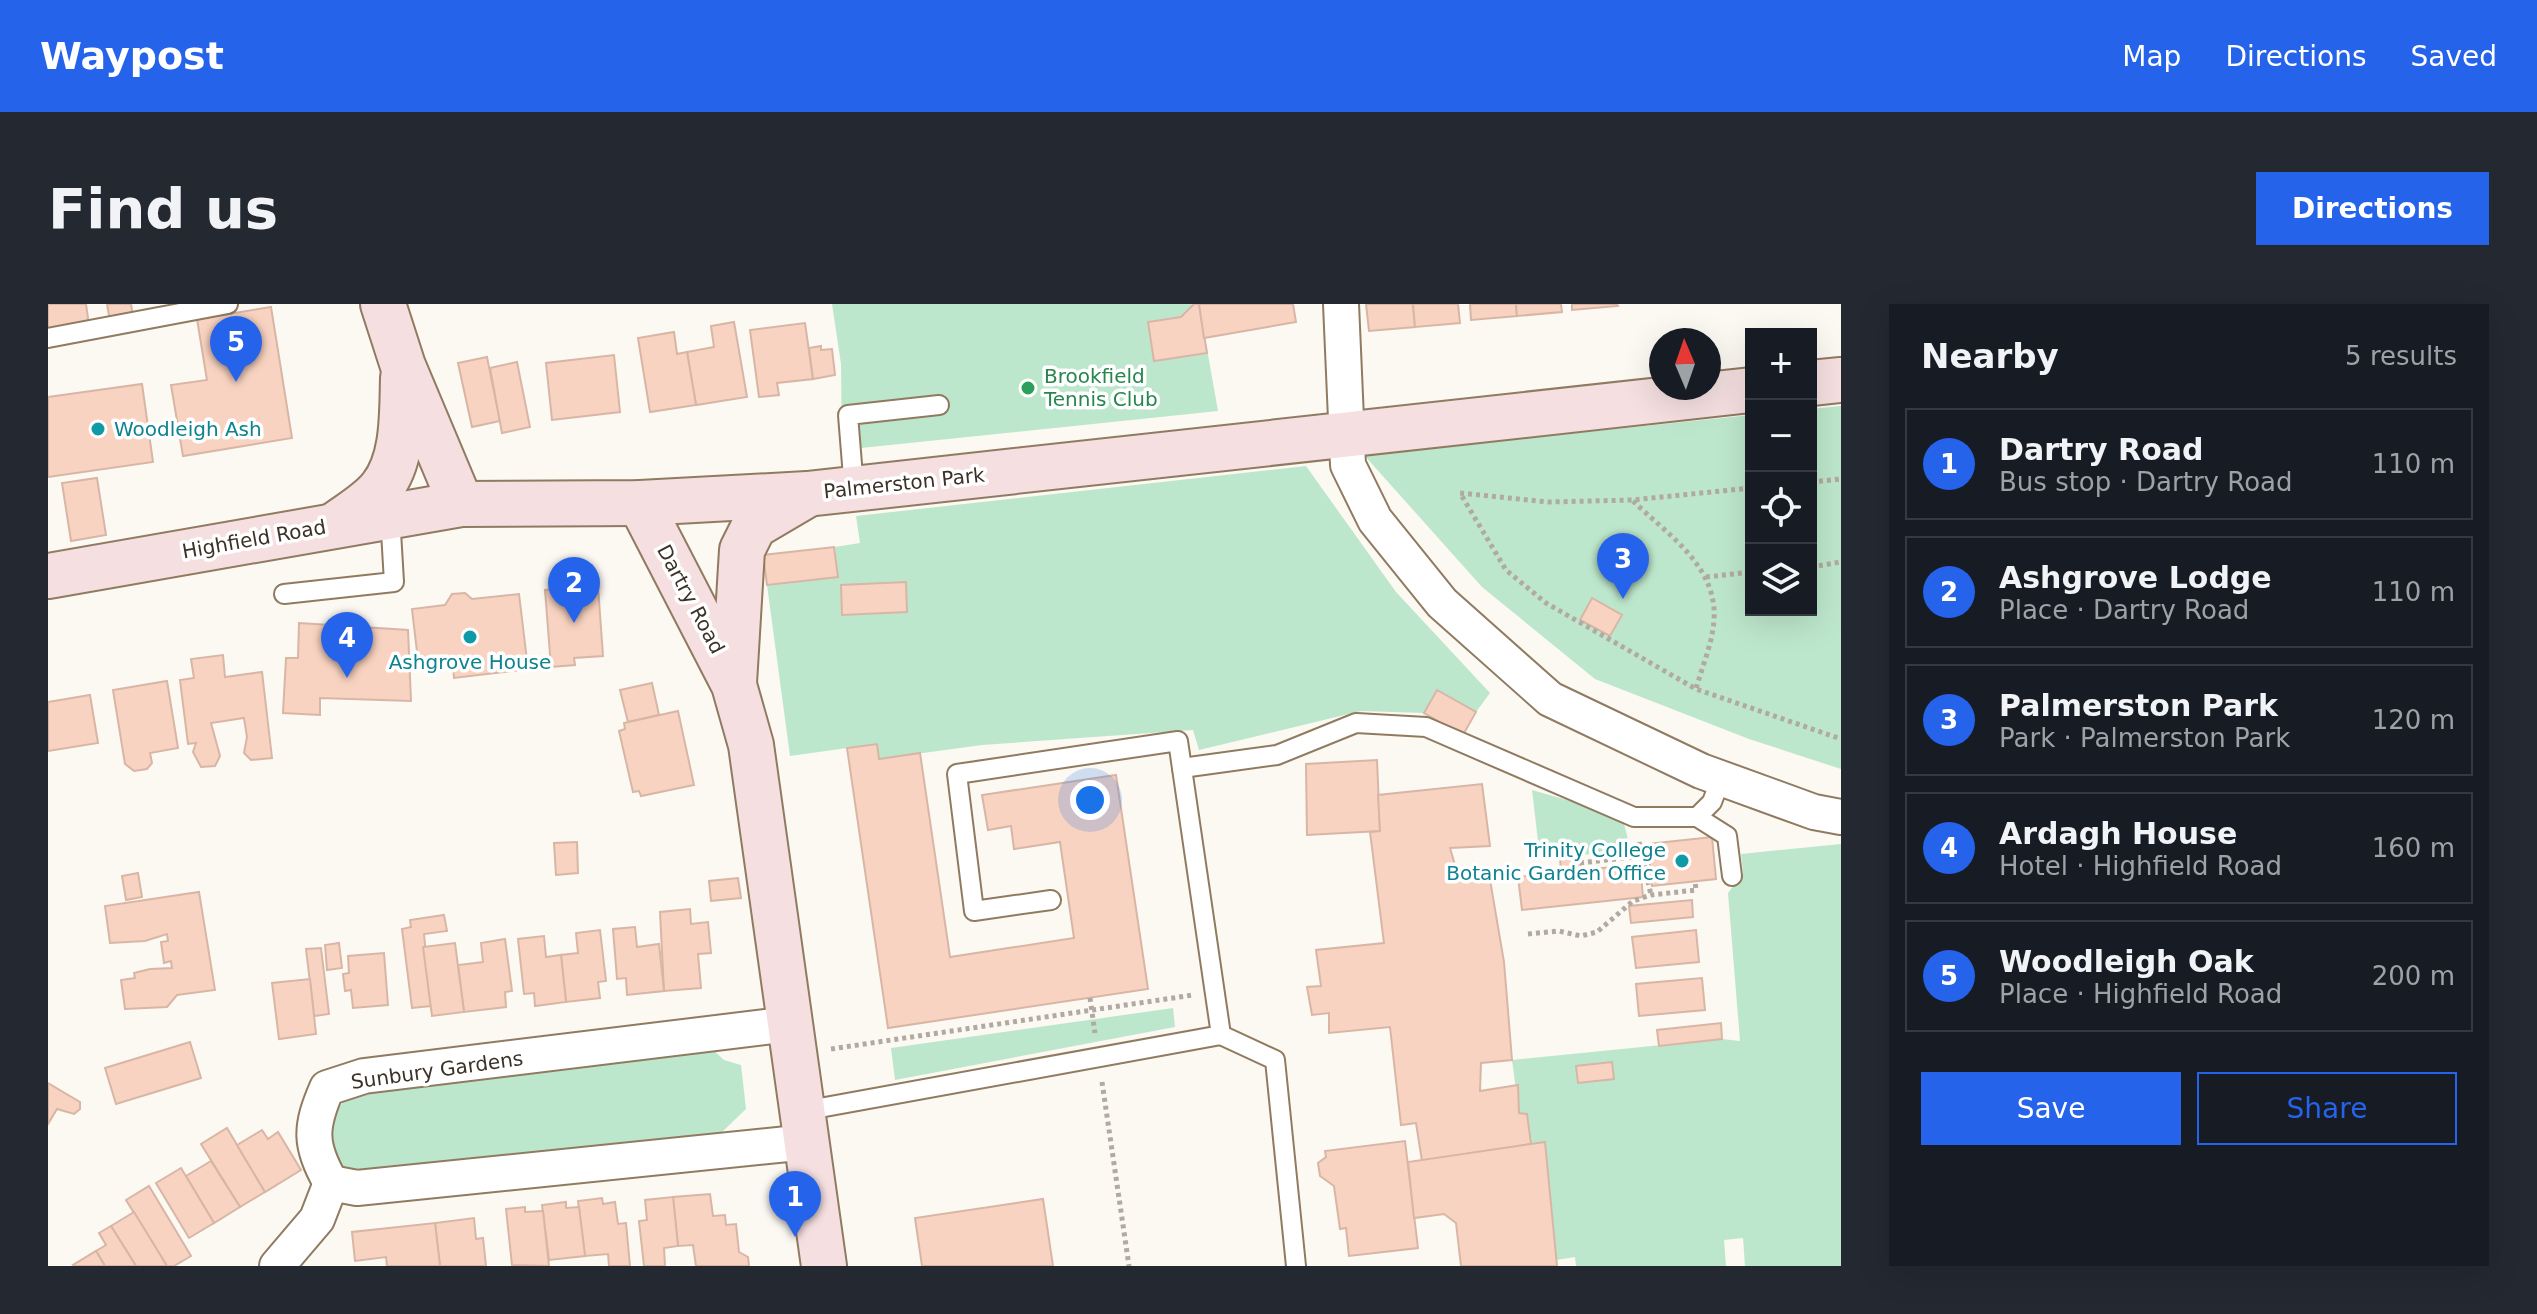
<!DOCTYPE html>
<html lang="en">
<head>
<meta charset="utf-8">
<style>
  :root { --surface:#171b24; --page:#242831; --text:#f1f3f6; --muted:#9ea1a6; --line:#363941; --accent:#2563eb }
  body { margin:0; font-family:"DejaVu Sans",sans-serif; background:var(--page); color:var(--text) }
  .controls { position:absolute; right:24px; top:24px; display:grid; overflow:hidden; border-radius:0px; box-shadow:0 8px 32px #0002 }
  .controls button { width:72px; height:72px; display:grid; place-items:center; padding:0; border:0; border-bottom:2px solid var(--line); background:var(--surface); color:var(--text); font:40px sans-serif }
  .compass { position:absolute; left:1601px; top:24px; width:72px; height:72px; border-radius:50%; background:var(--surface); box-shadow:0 8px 32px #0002; rotate:358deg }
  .you { position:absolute; left:1042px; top:496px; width:28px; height:28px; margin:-20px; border:6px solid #fff; border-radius:50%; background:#1a73e8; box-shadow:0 0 0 12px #1a73e833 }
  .badge { display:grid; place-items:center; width:52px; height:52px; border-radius:50%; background:var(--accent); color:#fff; font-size:26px; font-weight:700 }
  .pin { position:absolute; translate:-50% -66px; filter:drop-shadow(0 2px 4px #0008) }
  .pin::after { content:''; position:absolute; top:42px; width:28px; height:24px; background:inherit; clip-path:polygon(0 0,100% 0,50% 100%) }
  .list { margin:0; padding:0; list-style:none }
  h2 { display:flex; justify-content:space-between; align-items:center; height:104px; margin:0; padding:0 32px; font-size:34px }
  h2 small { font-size:26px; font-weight:400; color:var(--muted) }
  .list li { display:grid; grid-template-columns:52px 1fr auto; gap:24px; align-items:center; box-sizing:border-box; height:112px; margin:0 16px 16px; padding:0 16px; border:2px solid var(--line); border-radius:0px }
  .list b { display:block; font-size:30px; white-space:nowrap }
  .list p { margin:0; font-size:26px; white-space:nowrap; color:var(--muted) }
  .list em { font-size:26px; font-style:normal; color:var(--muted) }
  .actions { display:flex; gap:16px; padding:24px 32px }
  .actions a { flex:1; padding:18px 0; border:2px solid var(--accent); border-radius:0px; text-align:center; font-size:28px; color:var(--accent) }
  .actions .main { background:var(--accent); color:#fff }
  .icon { flex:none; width:44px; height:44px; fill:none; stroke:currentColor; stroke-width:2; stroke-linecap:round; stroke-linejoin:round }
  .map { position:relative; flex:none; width:1793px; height:962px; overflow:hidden; border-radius:0px }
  header { display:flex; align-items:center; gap:48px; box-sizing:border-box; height:112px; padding:0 40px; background:var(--accent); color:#fff }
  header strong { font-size:38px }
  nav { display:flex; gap:44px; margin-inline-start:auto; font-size:28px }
  .intro { display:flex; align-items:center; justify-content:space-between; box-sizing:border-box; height:192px; padding:0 48px }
  h1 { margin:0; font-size:56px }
  .button { padding:20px 36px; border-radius:0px; background:var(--accent); color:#fff; font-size:28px; font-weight:700 }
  main { display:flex; gap:48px; padding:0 48px }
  aside { flex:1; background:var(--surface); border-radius:0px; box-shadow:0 8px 32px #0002 }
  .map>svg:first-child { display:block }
  .green { fill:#bde7cc }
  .building { fill:#f9d3c1; stroke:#d8b6a6; stroke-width:2 }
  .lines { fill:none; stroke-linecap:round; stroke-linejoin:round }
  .lane-casing { stroke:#907b61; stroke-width:22 }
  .street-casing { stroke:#907b61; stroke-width:38 }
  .secondary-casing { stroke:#907b61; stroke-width:48 }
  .path { stroke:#b0aaa2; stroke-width:5; stroke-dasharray:4 4; stroke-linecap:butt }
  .lane { stroke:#fff; stroke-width:18 }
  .street { stroke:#fff; stroke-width:34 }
  .secondary { stroke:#f5dfe1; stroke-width:44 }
  .leisure-dot { fill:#2e9e5b; stroke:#fff; stroke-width:3 }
  .culture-dot { fill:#0f9aa8; stroke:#fff; stroke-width:3 }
  .labels { text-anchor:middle; stroke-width:7; stroke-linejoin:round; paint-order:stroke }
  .leisure-label { font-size:20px; fill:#27864d; stroke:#fff; text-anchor:start }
  .culture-label { font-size:20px; fill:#0d838f; stroke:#fff; text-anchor:start }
  .street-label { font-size:20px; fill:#3b3227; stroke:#fff }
</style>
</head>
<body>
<header>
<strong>Waypost</strong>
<nav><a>Map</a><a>Directions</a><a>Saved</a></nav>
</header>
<div class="intro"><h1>Find us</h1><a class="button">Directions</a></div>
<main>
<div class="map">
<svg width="1793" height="962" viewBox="0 0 1793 962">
  <rect width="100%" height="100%" fill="#fcf8f2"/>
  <!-- green -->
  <g class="green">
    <polygon points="784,0 1151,0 1170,107 794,146 793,60"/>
    <polygon points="1793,102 1793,465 1701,435 1547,375 1434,283 1316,151 1703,111 1703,306 1763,306 1763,105"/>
    <polygon points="1258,162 1348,288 1442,389 1428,408 1389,386 1376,409 1313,407 1151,446 1145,426 934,441 831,455 828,440 742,452 719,281 790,272 787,243 812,239 808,212"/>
    <polygon points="1484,486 1574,512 1583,547 1492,554"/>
    <polygon points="1793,540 1793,962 1697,962 1695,934 1676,936 1678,962 1528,962 1527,953 1508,956 1497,838 1483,840 1479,810 1471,809 1464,756 1674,735 1692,737 1680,589 1695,569 1693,550"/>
    <polygon points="1125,704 1127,723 847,776 843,744"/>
    <path d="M663,744L676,756L693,761L698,805L674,828L310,871L287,857C280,822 280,803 314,785Z"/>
  </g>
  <!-- building -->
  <g class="building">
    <polygon points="0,0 38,0 41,21 0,29"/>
    <polygon points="59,0 83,0 85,13 62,17"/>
    <polygon points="1146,0 1151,0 1159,49 1106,57 1100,18 1133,13"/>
    <polygon points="1151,0 1245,0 1248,18 1156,34"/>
    <polygon points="1318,0 1365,0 1367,23 1321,27"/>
    <polygon points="1365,0 1410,0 1412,19 1367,23"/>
    <polygon points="1422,0 1468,0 1469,12 1423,16"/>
    <polygon points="1468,0 1513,0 1514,8 1469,12"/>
    <polygon points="1524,0 1569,0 1570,2 1524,6"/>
    <polygon points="223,3 244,134 135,152 123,81 159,76 149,15"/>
    <polygon points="686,18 699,93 648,101 639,48 666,43 663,22"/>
    <polygon points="757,19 765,75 729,79 731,91 711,93 702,26"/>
    <polygon points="626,28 629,50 639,48 648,101 602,108 590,34"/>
    <polygon points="773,42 773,46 784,45 787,71 765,75 761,44"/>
    <polygon points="566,51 572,108 504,116 498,59"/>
    <polygon points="439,53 452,117 424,123 410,59"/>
    <polygon points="469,58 482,123 454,129 442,64"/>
    <polygon points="94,80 105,158 0,173 0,93"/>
    <polygon points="49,174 58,231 23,237 14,179"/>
    <polygon points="786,243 790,273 719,281 715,251"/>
    <polygon points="858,278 859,308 794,311 793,281"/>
    <polygon points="550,282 555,352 526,354 527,361 503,363 497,286"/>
    <polygon points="417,289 424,295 471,290 480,365 406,374 405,362 371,365 364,305 397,301 404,290"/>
    <polygon points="1544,294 1574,311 1562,332 1532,316"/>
    <polygon points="251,319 360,326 363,397 272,394 272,411 235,409 238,354 250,354"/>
    <polygon points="175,351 177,373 214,368 224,454 203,456 196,449 199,433 196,414 163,419 172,452 167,462 153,463 145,448 148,439 140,440 132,376 146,374 143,355"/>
    <polygon points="119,377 130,444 102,449 104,459 99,465 86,467 77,460 65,386"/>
    <polygon points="604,379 611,411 580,418 572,386"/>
    <polygon points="1389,386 1428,408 1415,431 1376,409"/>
    <polygon points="42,391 50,439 0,447 0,398"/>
    <polygon points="630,407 646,481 593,492 591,487 585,488 571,427 577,425 576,419"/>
    <polygon points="829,440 831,455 872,449 902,653 1026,634 1012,538 966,545 963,522 940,526 934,491 1068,471 1100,685 840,724 799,444"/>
    <polygon points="1329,456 1332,527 1259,531 1258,460"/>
    <polygon points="1434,480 1442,542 1402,544 1411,575 1441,570 1456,658 1464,756 1433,759 1432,787 1470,781 1471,809 1479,810 1483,840 1374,857 1368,819 1353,821 1342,723 1281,729 1281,709 1264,711 1259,683 1273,682 1268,646 1336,639 1322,528 1332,527 1330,491"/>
    <polygon points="1664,533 1668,575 1604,582 1600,540"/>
    <polygon points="529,538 530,569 508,571 506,539"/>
    <polygon points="1532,551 1533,567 1513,569 1512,553"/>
    <polygon points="1592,560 1595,593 1474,606 1470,573"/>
    <polygon points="90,569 94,593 78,596 74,572"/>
    <polygon points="690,574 693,594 663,597 661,577"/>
    <polygon points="151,588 167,686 129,691 119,703 77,705 73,676 87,674 86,669 102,665 124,664 123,657 116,659 113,638 120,637 119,630 97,637 62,639 57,602"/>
    <polygon points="1644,596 1645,613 1583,619 1581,602"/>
    <polygon points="642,605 643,620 660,618 663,649 650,650 653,684 616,687 612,608"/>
    <polygon points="396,611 399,627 376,630 383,702 364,704 354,625 363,623 362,616"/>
    <polygon points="587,623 589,643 611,640 616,687 579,691 578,674 569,675 565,625"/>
    <polygon points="552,626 558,677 550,678 552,694 518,698 513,651 530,649 528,629"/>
    <polygon points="1648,626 1651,658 1588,664 1584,633"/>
    <polygon points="496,632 498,653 513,651 518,698 487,702 486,689 476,690 470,635"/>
    <polygon points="457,635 464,687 457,688 458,703 416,708 410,661 435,658 433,639"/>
    <polygon points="291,639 294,664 279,666 277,641"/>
    <polygon points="407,639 416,708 384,712 375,643"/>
    <polygon points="273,644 281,710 266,712 258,645"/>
    <polygon points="336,649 340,701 305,704 303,686 297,687 295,670 301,669 300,652"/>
    <polygon points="1654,674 1657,706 1591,712 1588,680"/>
    <polygon points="262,675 268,730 231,735 224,679"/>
    <polygon points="1673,719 1674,735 1611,742 1609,726"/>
    <polygon points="142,738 153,774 68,800 57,764"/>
    <polygon points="1564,758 1566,775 1530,779 1528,762"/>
    <polygon points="0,779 32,798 32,805 26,810 9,805 0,820"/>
    <polygon points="179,824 217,888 192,903 153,840"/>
    <polygon points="214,826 220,835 230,828 253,866 217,888 189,841"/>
    <polygon points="1357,837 1370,944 1301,952 1298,924 1292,925 1286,882 1272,872 1270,859 1278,853 1277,847"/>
    <polygon points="1497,838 1509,962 1413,962 1408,919 1396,910 1366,914 1360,858"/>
    <polygon points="163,857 192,903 166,919 138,872"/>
    <polygon points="133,864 166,919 141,934 108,879"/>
    <polygon points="101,882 143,952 126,962 119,962 78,896"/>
    <polygon points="662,890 665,912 677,911 678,921 688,920 691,948 700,953 701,962 648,962 645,941 630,942 625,893"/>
    <polygon points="625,893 630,942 616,944 617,962 596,962 591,917 599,916 597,896"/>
    <polygon points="554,894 555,900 567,898 570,920 578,919 582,962 561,962 560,950 537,952 530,897"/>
    <polygon points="995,895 1005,962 874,962 867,914"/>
    <polygon points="518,898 518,904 531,903 537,952 501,956 494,901"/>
    <polygon points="477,903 477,908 495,907 501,962 464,961 458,905"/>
    <polygon points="86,908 119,962 88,962 63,922"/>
    <polygon points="426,914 428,935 435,934 438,962 392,962 387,919"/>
    <polygon points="387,919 392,962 339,962 338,953 307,957 304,928"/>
    <polygon points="63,922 88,962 57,962 48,947 58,941 51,929"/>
    <polygon points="48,947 57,962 26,962 25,961"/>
  </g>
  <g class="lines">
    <defs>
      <g id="lane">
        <polyline points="0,34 180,0"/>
        <polyline points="806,185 800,111 891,101"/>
        <polyline points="236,290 346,278 342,211"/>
        <polyline points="1134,464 1229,451 1308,419 1378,423 1586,513 1649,513 1664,498 1673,474"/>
        <polyline points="1649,513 1679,532 1684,572"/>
        <polyline points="1003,596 926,607 909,470 1130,437 1173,731 1227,756 1248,962"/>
        <polyline points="755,807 1173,731"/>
      </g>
      <g id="street">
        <polyline points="1293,0 1300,161 1327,216 1394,299 1502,395 1653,467 1766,508 1793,513"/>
        <path d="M742,720L316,772L279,784C262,823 261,841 283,879L309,884L759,838"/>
        <polyline points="229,962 269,915 283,879"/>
      </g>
      <g id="secondary">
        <polyline points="335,0 355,62 413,200"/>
        <polyline points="1763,79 1793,76"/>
        <polyline points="592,199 686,381 703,441 776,962"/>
        <path d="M288,220C303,209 321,199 333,184C356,156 354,109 355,74"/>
        <polyline points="0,272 413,200 592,199 759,190 1703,86"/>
        <polyline points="686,379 694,246 706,222 757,192"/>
      </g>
    </defs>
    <!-- lane casing -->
    <use href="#lane" class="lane-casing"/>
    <!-- street casing -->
    <use href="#street" class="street-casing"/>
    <!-- secondary casing -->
    <use href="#secondary" class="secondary-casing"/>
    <!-- path -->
    <g class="path">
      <polyline points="1763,178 1793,175"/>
      <polyline points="1703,184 1584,196 1500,198 1412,189 1458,266 1498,299 1648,385 1793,435"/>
      <path d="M1585,197C1620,231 1670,262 1666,317C1664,340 1654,363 1648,385"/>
      <polyline points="1763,263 1793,258"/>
      <polyline points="1658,273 1703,268"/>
      <polyline points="1591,538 1603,591"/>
      <polyline points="1532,559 1594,552"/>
      <polyline points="1480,630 1511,627 1533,632 1549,628 1585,597 1603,591 1648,586 1647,577"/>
      <polyline points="1042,694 1047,729"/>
      <polyline points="783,745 1145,691"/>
      <polyline points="1054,778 1081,962"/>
    </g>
    <!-- lane -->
    <use href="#lane" class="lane"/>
    <!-- street -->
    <use href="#street" class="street"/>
    <!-- secondary -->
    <use href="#secondary" class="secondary"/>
  </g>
  <!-- markers -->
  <circle class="leisure-dot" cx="980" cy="84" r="8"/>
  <g class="culture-dot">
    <circle cx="50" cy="125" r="8"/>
    <circle cx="422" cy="333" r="8"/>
    <circle cx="1634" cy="557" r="8"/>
  </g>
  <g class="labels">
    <!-- leisure labels -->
    <g class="leisure-label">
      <text x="996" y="79">Brookfield<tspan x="996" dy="23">Tennis Club</tspan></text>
    </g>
    <!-- culture labels -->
    <g class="culture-label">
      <text x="66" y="132">Woodleigh Ash</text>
      <text x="422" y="365" text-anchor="middle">Ashgrove House</text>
      <text x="1618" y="553" text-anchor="end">Trinity College<tspan x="1618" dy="23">Botanic Garden Office</tspan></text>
    </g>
    <!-- street labels -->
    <g class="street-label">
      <text transform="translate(856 179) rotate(-6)" y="7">Palmerston Park</text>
      <text transform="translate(206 235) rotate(-10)" y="7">Highfield Road</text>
      <text transform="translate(643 295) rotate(62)" y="7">Dartry Road</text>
      <text transform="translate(389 766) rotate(-8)" y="7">Sunbury Gardens</text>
    </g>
  </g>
</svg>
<div class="controls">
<button>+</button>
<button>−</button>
<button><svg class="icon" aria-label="locate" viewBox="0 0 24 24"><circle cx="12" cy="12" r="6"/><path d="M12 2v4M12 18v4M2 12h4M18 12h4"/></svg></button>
<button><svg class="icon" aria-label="layers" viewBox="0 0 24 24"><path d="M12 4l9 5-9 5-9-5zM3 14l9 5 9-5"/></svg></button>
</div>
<svg class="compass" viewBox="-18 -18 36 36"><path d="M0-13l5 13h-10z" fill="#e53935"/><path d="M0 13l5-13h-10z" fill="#9ea1a6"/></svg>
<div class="you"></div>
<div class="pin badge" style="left:747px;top:933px">1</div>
<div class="pin badge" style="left:526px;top:319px">2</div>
<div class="pin badge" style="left:1575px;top:295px">3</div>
<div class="pin badge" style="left:299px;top:374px">4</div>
<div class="pin badge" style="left:188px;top:78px">5</div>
</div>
<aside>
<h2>Nearby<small>5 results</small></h2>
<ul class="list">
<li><span class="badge">1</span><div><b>Dartry Road</b><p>Bus stop · Dartry Road</p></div><em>110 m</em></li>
<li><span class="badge">2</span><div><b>Ashgrove Lodge</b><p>Place · Dartry Road</p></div><em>110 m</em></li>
<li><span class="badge">3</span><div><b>Palmerston Park</b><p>Park · Palmerston Park</p></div><em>120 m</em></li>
<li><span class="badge">4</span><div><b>Ardagh House</b><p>Hotel · Highfield Road</p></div><em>160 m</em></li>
<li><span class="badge">5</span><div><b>Woodleigh Oak</b><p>Place · Highfield Road</p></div><em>200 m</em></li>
</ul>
<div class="actions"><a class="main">Save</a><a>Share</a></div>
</aside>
</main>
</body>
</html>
